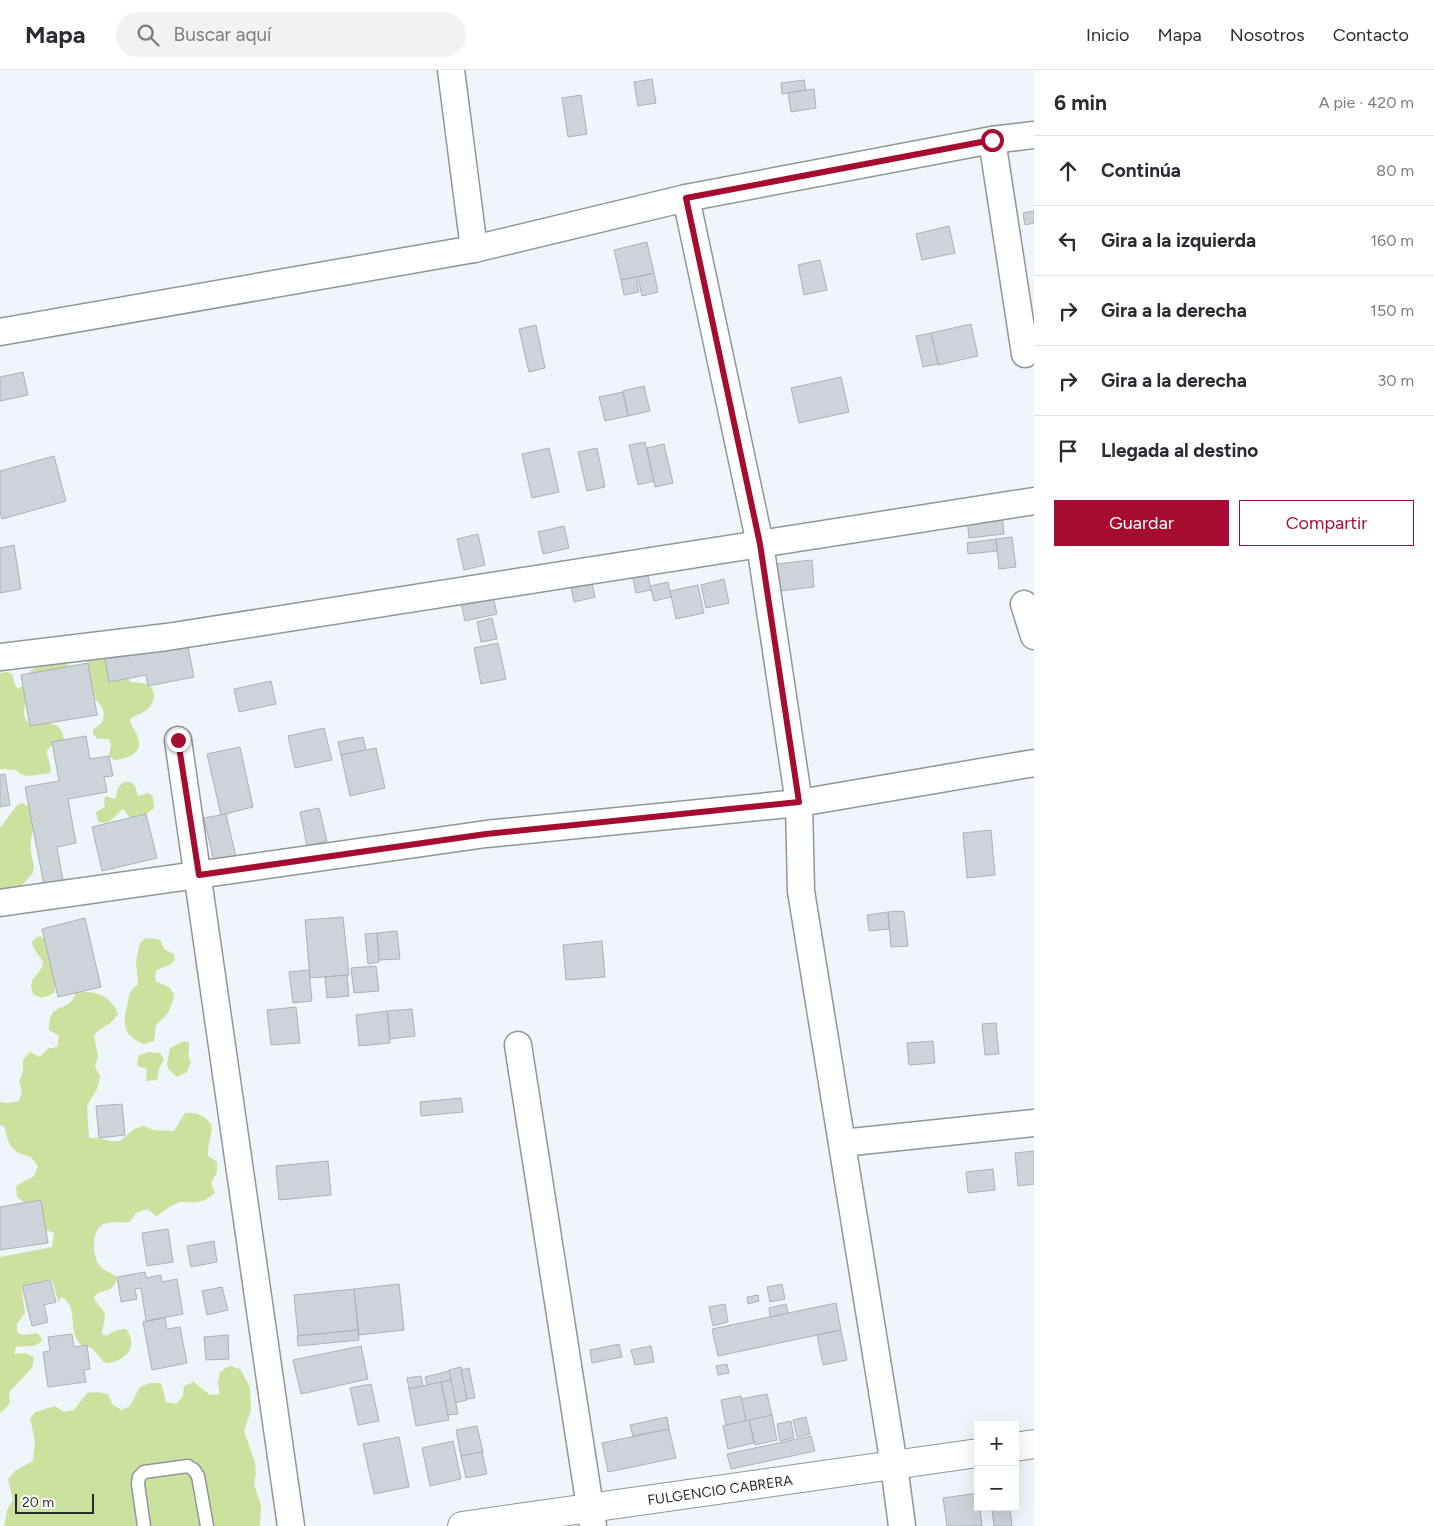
<!DOCTYPE html>
<html lang="es">
<head>
<meta charset="utf-8">
<style>
  :root { --surface:#fff; --page:#f2f2f3; --text:#2b2b33; --muted:#7c7c81; --line:#e1e1e2; --accent:#a60c30 }
  body { margin:0; font-family:Figtree,sans-serif; background:var(--page); color:var(--text) }
  .controls { position:absolute; right:15px; bottom:15px; display:grid; overflow:hidden; border-radius:0px; box-shadow:0 5px 20px #0002 }
  .controls button { width:45px; height:45px; display:grid; place-items:center; padding:0; border:0; border-bottom:1px solid var(--line); background:var(--surface); color:var(--text); font:25px sans-serif }
  .scale { position:absolute; left:15px; bottom:12px; width:79px; box-sizing:border-box; padding-left:5px; border:2px solid #27292b; border-top:0; font-size:14px; line-height:18px; white-space:nowrap; color:#27292b; -webkit-text-stroke:4px #fff; paint-order:stroke }
  .stop { position:absolute; width:15px; height:15px; margin:-11px; border:4px solid #a60c30; border-radius:50%; background:#fff }
  .stop.end { background:#a60c30; border-color:#fff; box-shadow:0 1px 5px #0008 }
  .list { margin:0; padding:0; list-style:none }
  h2 { display:flex; justify-content:space-between; align-items:center; height:65px; margin:0; padding:0 20px; font-size:21px }
  h2 small { font-size:16px; font-weight:400; color:var(--muted) }
  .list li { display:grid; grid-template-columns:32px 1fr auto; gap:15px; align-items:center; box-sizing:border-box; height:70px; padding:0 20px; border-top:1px solid var(--line) }
  .list b { display:block; font-size:19px; white-space:nowrap }
  .list em { font-size:16px; font-style:normal; color:var(--muted) }
  .actions { display:flex; gap:10px; padding:15px 20px }
  .actions a { flex:1; padding:11px 0; border:1px solid var(--accent); border-radius:0px; text-align:center; font-size:18px; color:var(--accent) }
  .actions .main { background:var(--accent); color:#fff }
  .icon { flex:none; width:28px; height:28px; fill:none; stroke:currentColor; stroke-width:2; stroke-linecap:round; stroke-linejoin:round }
  .map { position:relative; flex:none; width:1034px; height:1456px; overflow:hidden }
  header { display:flex; align-items:center; gap:30px; box-sizing:border-box; height:70px; padding:0 25px; background:var(--surface); border-bottom:1px solid var(--line) }
  header strong { font-size:24px }
  nav { display:flex; gap:28px; margin-inline-start:auto; font-size:18px }
  .search { width:350px; height:45px; background:var(--page); display:flex; align-items:center; gap:12px; box-sizing:border-box; padding:0 18px; border-radius:28px; color:var(--muted); font-size:19px }
  main { display:flex }
  aside { flex:1; background:var(--surface) }
  .map>svg:first-child { display:block }
  .green { fill:#cae29d }
  .building { fill:#cdd3d8; stroke:#abb1b6 }
  .lines { fill:none; stroke-linecap:round; stroke-linejoin:round }
  .lane-casing { stroke:#90959a; stroke-width:15 }
  .street-casing { stroke:#90959a; stroke-width:29 }
  .secondary-casing { stroke:#90959a; stroke-width:30 }
  .lane { stroke:#fff; stroke-width:12 }
  .street { stroke:#fff; stroke-width:26 }
  .secondary { stroke:#fff; stroke-width:28 }
  .route { stroke:#a60c30; stroke-width:6 }
  .labels { text-anchor:middle; stroke-width:4.5; stroke-linejoin:round; paint-order:stroke }
  .street-label { font-size:14px; fill:#27292b; stroke:#fff }
</style>
</head>
<body>
<header>
<strong>Mapa</strong>
<div class="search"><svg class="icon" aria-label="search" viewBox="0 0 24 24"><circle cx="10" cy="10" r="6"/><path d="M15 15l6 6"/></svg>Buscar aquí</div>
<nav><a>Inicio</a><a>Mapa</a><a>Nosotros</a><a>Contacto</a></nav>
</header>
<main>
<div class="map">
<svg width="1034" height="1456" viewBox="0 0 1034 1456">
  <rect width="100%" height="100%" fill="#eff5fb"/>
  <!-- green -->
  <g class="green">
    <path d="M108,581V592L128,607L130,612C135,613 142,612 146,614C158,619 155,633 147,640C142,644 135,645 130,649C130,656 134,657 136,663C146,682 129,689 114,690L109,686L111,675L109,669H98L93,665V660C96,657 100,655 102,652C109,639 95,628 86,622L88,593L85,589Z"/>
    <path d="M64,589L70,598L26,629C26,635 22,642 25,648C30,662 60,640 64,670C33,682 54,685 50,703C39,704 23,710 16,700L0,699V603L7,602L12,604L15,615L18,619L22,616L26,606L42,590Z"/>
    <path d="M125,712H131L135,716L138,726L149,723L153,727L154,738L145,745L130,748L123,739C114,745 111,756 98,752L96,742L105,737L104,732L105,726L115,729C118,721 116,716 125,712Z"/>
    <polygon points="23,733 32,739 34,754 31,770 31,782 34,797 33,803 22,815 0,826 0,758 17,735"/>
    <path d="M40,866L45,869L50,883L55,917V922C47,927 42,929 34,925C25,906 41,908 43,892L33,877L32,872L35,868Z"/>
    <path d="M150,868L160,870L165,880L174,884L175,890L171,894L157,900L155,906L156,911L170,918L173,923L174,928L168,943L156,955L154,971L144,974C115,962 126,945 130,922L138,914L136,892L140,873L144,869Z"/>
    <path d="M76,922C95,921 111,925 118,944C110,957 104,954 94,966L98,986L95,997L100,1006L98,1017L87,1036L89,1068H99L110,1071H120L134,1059L144,1056L153,1060L174,1061L185,1043C198,1042 204,1046 212,1055C212,1066 207,1075 208,1086L217,1092V1102L211,1113L215,1123C195,1140 189,1127 173,1135C167,1138 162,1143 156,1146L147,1139L136,1143L130,1152C122,1153 109,1151 102,1155C91,1162 92,1187 100,1196C104,1201 112,1203 117,1207C113,1226 103,1217 94,1227C96,1235 104,1238 105,1246C105,1252 102,1258 102,1264L107,1266C113,1261 118,1259 126,1259C140,1278 124,1292 105,1293C97,1285 94,1276 81,1275C66,1259 80,1236 61,1227L59,1233L51,1209L21,1216L25,1243L17,1254V1262L22,1265L38,1263L42,1270C36,1279 25,1275 16,1277L14,1284L25,1283L34,1287L32,1298L9,1322L10,1333L3,1341L0,1342V1187L52,1177L54,1163L43,1159L26,1134L17,1127L16,1116L34,1106L38,1096L31,1087C10,1082 9,1075 4,1056L0,1055V1032L8,1033L19,1031L22,1021L19,1011L23,1001V990L30,982L40,987L47,979L57,977L59,966L49,960C48,929 70,945 76,922Z"/>
    <path d="M184,971L189,973C190,981 186,985 191,992L187,1002L177,1007L169,1000L167,994L170,978Z"/>
    <polygon points="148,982 160,983 164,989 159,999 157,1010 146,1011 147,999 137,996 139,985"/>
    <polygon points="229,1296 240,1299 250,1317 251,1340 244,1361 255,1393 256,1403 254,1415 261,1435 260,1456 4,1456 7,1440 13,1430 8,1409 15,1401 33,1391 35,1370 30,1349 35,1342 55,1336 64,1342 74,1340 87,1323 97,1322 108,1324 112,1334 121,1340 130,1336 140,1317 150,1313 161,1313 166,1332 176,1334 183,1326 184,1316 194,1312 210,1325 220,1324 218,1313 220,1302"/>
  </g>
  <!-- building -->
  <g class="building">
    <polygon points="652,9 656,33 638,36 634,12"/>
    <polygon points="804,10 806,20 782,24 781,13"/>
    <polygon points="814,19 816,38 791,42 788,23"/>
    <polygon points="581,25 587,64 568,67 562,28"/>
    <polygon points="1034,141 1034,153 1025,155 1023,143"/>
    <polygon points="949,156 955,183 922,190 916,164"/>
    <polygon points="647,172 654,203 621,210 614,180"/>
    <polygon points="820,190 827,220 804,225 798,195"/>
    <polygon points="654,203 658,222 642,226 638,207"/>
    <polygon points="636,207 639,222 624,225 621,210"/>
    <polygon points="971,254 978,286 938,295 931,263"/>
    <polygon points="536,255 545,298 529,302 519,259"/>
    <polygon points="931,263 938,294 923,297 916,266"/>
    <polygon points="23,302 28,325 0,331 0,307"/>
    <polygon points="841,307 849,342 799,353 791,318"/>
    <polygon points="644,316 650,341 628,346 623,321"/>
    <polygon points="623,322 628,346 605,351 599,327"/>
    <polygon points="645,372 654,411 638,415 629,375"/>
    <polygon points="664,374 673,413 655,417 647,378"/>
    <polygon points="549,378 559,422 532,428 522,384"/>
    <polygon points="597,378 605,417 587,421 578,382"/>
    <polygon points="54,386 66,431 2,449 0,442 0,401"/>
    <polygon points="1002,445 1004,464 969,468 967,449"/>
    <polygon points="564,456 569,478 543,484 538,462"/>
    <polygon points="478,464 485,495 464,500 457,469"/>
    <polygon points="1012,467 1016,497 999,499 996,469"/>
    <polygon points="996,469 997,481 968,484 967,473"/>
    <polygon points="14,475 21,519 0,523 0,478"/>
    <polygon points="812,490 814,517 771,522 768,495"/>
    <polygon points="647,501 651,520 636,523 632,504"/>
    <polygon points="591,508 595,527 574,532 570,512"/>
    <polygon points="724,509 729,533 706,538 701,515"/>
    <polygon points="668,512 671,527 654,531 650,516"/>
    <polygon points="698,515 704,543 676,549 670,521"/>
    <polygon points="492,522 497,544 465,551 460,529"/>
    <polygon points="492,548 497,569 481,572 477,552"/>
    <polygon points="187,572 194,607 148,616 146,605 109,612 105,589"/>
    <polygon points="498,573 506,609 481,614 474,578"/>
    <polygon points="88,593 97,645 30,656 21,605"/>
    <polygon points="271,611 276,634 239,642 234,619"/>
    <polygon points="324,658 332,690 295,698 288,666"/>
    <polygon points="86,666 90,689 109,686 113,706 104,707 107,722 68,729 76,773 57,777 63,811 44,815 25,717 59,711 52,672"/>
    <polygon points="363,667 366,680 341,685 338,672"/>
    <polygon points="240,677 253,737 221,745 207,684"/>
    <polygon points="376,678 385,718 350,726 341,685"/>
    <polygon points="5,704 10,735 0,737 0,705"/>
    <polygon points="319,738 327,771 307,776 300,742"/>
    <polygon points="146,744 157,788 102,801 92,757"/>
    <polygon points="226,744 236,787 214,792 204,748"/>
    <polygon points="991,760 995,805 967,808 963,763"/>
    <polygon points="904,841 908,876 891,877 888,842"/>
    <polygon points="888,842 889,859 869,861 867,845"/>
    <polygon points="343,847 349,905 310,908 305,850"/>
    <polygon points="85,848 101,917 58,927 42,859"/>
    <polygon points="397,861 400,889 379,890 377,863"/>
    <polygon points="377,863 379,892 368,894 365,864"/>
    <polygon points="602,871 605,907 566,910 563,875"/>
    <polygon points="376,896 379,921 354,923 351,898"/>
    <polygon points="309,900 312,931 293,933 289,902"/>
    <polygon points="347,905 349,926 327,928 325,907"/>
    <polygon points="296,937 300,973 271,975 267,940"/>
    <polygon points="412,939 415,966 390,969 387,941"/>
    <polygon points="387,941 390,973 359,976 356,945"/>
    <polygon points="996,953 999,984 985,985 982,954"/>
    <polygon points="933,971 935,993 909,995 907,973"/>
    <polygon points="461,1028 463,1042 421,1046 420,1032"/>
    <polygon points="122,1034 125,1065 99,1068 96,1036"/>
    <polygon points="1034,1081 1034,1114 1018,1116 1015,1083"/>
    <polygon points="328,1091 331,1125 279,1130 276,1096"/>
    <polygon points="993,1099 995,1120 968,1123 966,1102"/>
    <polygon points="41,1130 48,1173 0,1180 0,1137"/>
    <polygon points="168,1159 173,1192 147,1196 142,1163"/>
    <polygon points="214,1171 217,1192 191,1197 187,1176"/>
    <polygon points="145,1202 146,1208 161,1205 162,1212 177,1209 183,1244 146,1251 141,1218 135,1219 137,1229 121,1232 117,1207"/>
    <polygon points="50,1210 56,1232 44,1235 48,1252 32,1256 22,1216"/>
    <polygon points="399,1214 404,1260 359,1265 354,1219"/>
    <polygon points="782,1214 785,1229 770,1232 767,1217"/>
    <polygon points="222,1217 228,1240 207,1245 202,1221"/>
    <polygon points="354,1219 358,1260 298,1266 294,1225"/>
    <polygon points="758,1225 759,1231 748,1234 747,1227"/>
    <polygon points="836,1233 841,1260 718,1286 712,1259"/>
    <polygon points="725,1234 728,1252 713,1256 709,1237"/>
    <polygon points="786,1234 788,1243 770,1247 769,1238"/>
    <polygon points="165,1248 167,1259 180,1257 187,1293 152,1300 143,1252"/>
    <polygon points="358,1260 359,1270 298,1276 297,1266"/>
    <polygon points="841,1260 847,1290 823,1295 817,1265"/>
    <polygon points="72,1264 74,1277 87,1275 90,1299 84,1300 86,1312 48,1317 43,1282 50,1281 48,1267"/>
    <polygon points="228,1265 229,1289 206,1290 204,1267"/>
    <polygon points="619,1274 622,1287 592,1293 590,1280"/>
    <polygon points="361,1276 368,1309 301,1324 293,1290"/>
    <polygon points="651,1276 654,1292 635,1295 631,1280"/>
    <polygon points="727,1294 729,1303 718,1305 716,1296"/>
    <polygon points="461,1297 467,1330 455,1333 449,1300"/>
    <polygon points="469,1298 475,1328 467,1329 461,1300"/>
    <polygon points="449,1301 451,1310 427,1315 425,1307"/>
    <polygon points="421,1306 423,1316 409,1319 407,1308"/>
    <polygon points="451,1310 458,1344 448,1345 441,1312"/>
    <polygon points="441,1312 449,1350 416,1356 409,1319"/>
    <polygon points="371,1314 379,1351 358,1355 350,1318"/>
    <polygon points="767,1324 772,1345 746,1351 741,1329"/>
    <polygon points="741,1326 746,1351 726,1355 721,1330"/>
    <polygon points="772,1345 777,1370 755,1375 749,1350"/>
    <polygon points="667,1347 669,1359 633,1366 630,1355"/>
    <polygon points="806,1347 810,1364 797,1367 793,1350"/>
    <polygon points="749,1350 754,1373 728,1379 723,1356"/>
    <polygon points="791,1351 794,1368 780,1371 777,1354"/>
    <polygon points="477,1356 483,1382 461,1386 456,1360"/>
    <polygon points="669,1359 676,1388 608,1402 602,1373"/>
    <polygon points="811,1366 815,1381 731,1399 727,1384"/>
    <polygon points="399,1367 409,1417 374,1424 363,1374"/>
    <polygon points="453,1371 461,1409 430,1416 422,1378"/>
    <polygon points="482,1382 487,1404 466,1408 461,1386"/>
    <polygon points="978,1423 978,1437 980,1437 982,1456 947,1456 943,1428"/>
    <polygon points="1010,1438 1012,1456 994,1456 992,1440"/>
  </g>
  <g class="lines">
    <defs>
      <polyline id="lane" points="144,1456 138,1414 139,1407 144,1402 188,1396 194,1400 198,1406 207,1456"/>
      <g id="street">
        <polyline points="451,0 474,179"/>
        <polyline points="992,70 1025,284"/>
        <polyline points="686,128 760,474 799,733 801,821 894,1395 902,1456"/>
        <polyline points="0,262 474,179 686,128 992,70 1034,65"/>
        <polyline points="1024,534 1034,566"/>
        <polyline points="0,587 167,567 1034,431"/>
        <polyline points="178,670 291,1456"/>
        <polyline points="0,833 486,764 799,733 1034,693"/>
        <polyline points="518,975 593,1456"/>
        <polyline points="842,1073 1034,1053"/>
      </g>
      <g id="secondary">
        <polyline points="1015,1377 1034,1374"/>
        <polyline points="462,1456 978,1383"/>
      </g>
    </defs>
    <!-- lane casing -->
    <use href="#lane" class="lane-casing"/>
    <!-- street casing -->
    <use href="#street" class="street-casing"/>
    <!-- secondary casing -->
    <use href="#secondary" class="secondary-casing"/>
    <!-- lane -->
    <use href="#lane" class="lane"/>
    <!-- street -->
    <use href="#street" class="street"/>
    <!-- secondary -->
    <use href="#secondary" class="secondary"/>
  </g>
  <g class="lines">
    <!-- route -->
    <polyline class="route" points="178,670 199,805 486,764 799,732 760,474 686,128 992,70"/>
  </g>
  <g class="labels">
    <!-- street labels -->
    <g class="street-label">
      <text transform="translate(720 1420) rotate(-8)" y="5">FULGENCIO CABRERA</text>
    </g>
  </g>
</svg>
<div class="controls">
<button>+</button>
<button>−</button>
</div>
<div class="scale">20 m</div>
<div class="stop" style="left:992px;top:70px"></div>
<div class="stop end" style="left:178px;top:670px"></div>
</div>
<aside>
<h2>6 min<small>A pie · 420 m</small></h2>
<ul class="list">
<li><svg class="icon" aria-label="ahead" viewBox="0 0 24 24"><path d="M12 20V5M6 11l6-6 6 6"/></svg><div><b>Continúa</b></div><em>80 m</em></li>
<li><svg class="icon" aria-label="left" viewBox="0 0 24 24"><path d="M17 20v-9H6M10 6l-5 5 5 5"/></svg><div><b>Gira a la izquierda</b></div><em>160 m</em></li>
<li><svg class="icon" aria-label="right" viewBox="0 0 24 24"><path d="M7 20v-9h11M14 6l5 5-5 5"/></svg><div><b>Gira a la derecha</b></div><em>150 m</em></li>
<li><svg class="icon" aria-label="right" viewBox="0 0 24 24"><path d="M7 20v-9h11M14 6l5 5-5 5"/></svg><div><b>Gira a la derecha</b></div><em>30 m</em></li>
<li><svg class="icon" aria-label="arrive" viewBox="0 0 24 24"><path d="M6 21V4h12l-3 4 3 4H6"/></svg><div><b>Llegada al destino</b></div></li>
</ul>
<div class="actions"><a class="main">Guardar</a><a>Compartir</a></div>
</aside>
</main>
</body>
</html>
